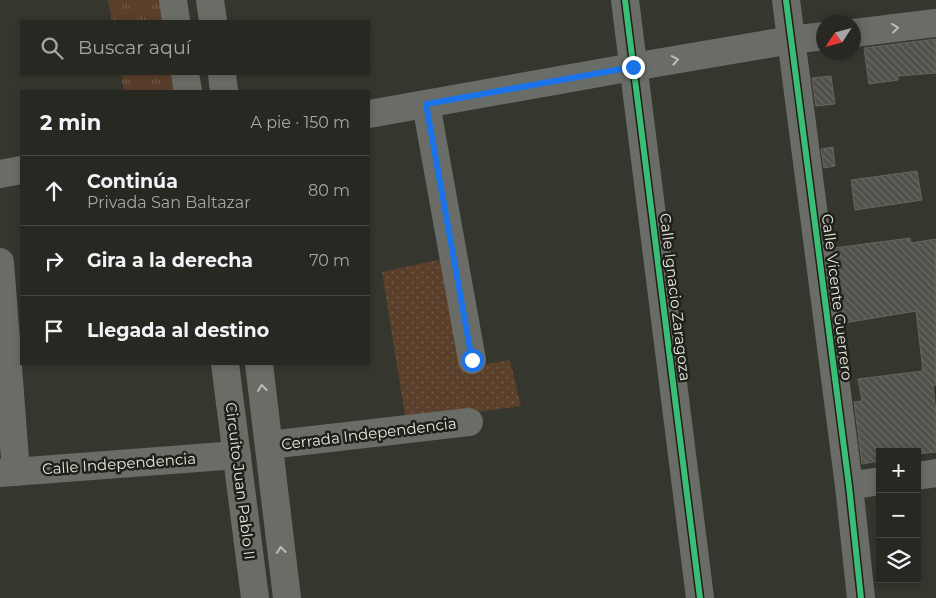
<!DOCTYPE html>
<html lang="es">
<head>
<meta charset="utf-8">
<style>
  :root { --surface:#282822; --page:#30302a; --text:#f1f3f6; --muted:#a5a6a5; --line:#444440 }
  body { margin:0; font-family:Montserrat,sans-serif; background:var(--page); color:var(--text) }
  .controls { position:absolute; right:15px; bottom:15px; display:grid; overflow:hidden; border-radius:0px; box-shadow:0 2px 8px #0003 }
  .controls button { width:45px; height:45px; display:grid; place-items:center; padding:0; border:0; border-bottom:1px solid var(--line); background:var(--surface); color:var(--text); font:25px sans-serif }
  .compass { position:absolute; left:816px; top:15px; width:45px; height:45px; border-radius:50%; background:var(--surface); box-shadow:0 2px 8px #0003; rotate:234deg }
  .stop { position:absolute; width:15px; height:15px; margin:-11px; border:4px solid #1a73e8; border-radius:50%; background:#fff }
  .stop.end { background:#1a73e8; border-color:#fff; box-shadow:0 1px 5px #0008 }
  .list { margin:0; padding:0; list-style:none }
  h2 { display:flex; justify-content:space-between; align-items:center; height:65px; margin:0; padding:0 20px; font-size:21px }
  h2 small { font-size:16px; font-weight:400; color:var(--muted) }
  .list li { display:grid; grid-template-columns:32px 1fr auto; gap:15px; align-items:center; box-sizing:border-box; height:70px; padding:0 20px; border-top:1px solid var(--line) }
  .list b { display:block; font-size:19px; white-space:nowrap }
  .list p { margin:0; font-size:16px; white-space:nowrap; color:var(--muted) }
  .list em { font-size:16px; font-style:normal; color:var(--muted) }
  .icon { flex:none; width:28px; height:28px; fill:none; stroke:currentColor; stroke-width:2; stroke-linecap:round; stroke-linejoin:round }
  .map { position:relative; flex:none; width:936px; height:598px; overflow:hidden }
  .search { position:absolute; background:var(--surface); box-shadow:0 2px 8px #0003; left:20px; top:20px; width:350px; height:55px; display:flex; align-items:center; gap:12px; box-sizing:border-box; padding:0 18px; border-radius:0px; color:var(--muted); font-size:19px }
  .panel { position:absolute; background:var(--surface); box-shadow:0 2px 8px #0003; left:20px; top:90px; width:350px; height:275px; border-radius:0px }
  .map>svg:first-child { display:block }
  .grass { fill:url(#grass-dots) }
  .park { fill:url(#park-tufts) }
  .building { fill:url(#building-back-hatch); stroke:#65645d }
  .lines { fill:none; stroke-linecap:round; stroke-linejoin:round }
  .minor { stroke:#6a6d67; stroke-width:28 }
  .major { stroke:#6a6d65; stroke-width:28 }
  .cycleway-casing { stroke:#1f2019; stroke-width:9 }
  .cycleway { stroke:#3abd76; stroke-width:6 }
  .oneway { stroke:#bbbdb5 }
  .oneway2 { stroke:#bbbdb4 }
  .route { stroke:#1a73e8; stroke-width:6 }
  .labels { text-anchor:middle; stroke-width:5; stroke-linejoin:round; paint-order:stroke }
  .street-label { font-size:15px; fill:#e7e8df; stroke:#1f2019 }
</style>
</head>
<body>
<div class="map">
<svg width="936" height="598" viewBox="0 0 936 598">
  <defs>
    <pattern id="grass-dots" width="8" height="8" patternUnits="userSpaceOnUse" patternTransform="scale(1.25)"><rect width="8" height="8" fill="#5a3f2b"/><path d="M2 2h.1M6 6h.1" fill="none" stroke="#725b49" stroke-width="1.8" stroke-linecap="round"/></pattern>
    <pattern id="park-tufts" width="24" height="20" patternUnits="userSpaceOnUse" patternTransform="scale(1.25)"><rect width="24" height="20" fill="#5a3f2b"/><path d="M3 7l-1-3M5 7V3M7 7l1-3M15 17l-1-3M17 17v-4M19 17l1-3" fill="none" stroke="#725b49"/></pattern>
    <pattern id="building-back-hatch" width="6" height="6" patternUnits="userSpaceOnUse" patternTransform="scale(1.25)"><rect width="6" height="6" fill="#52504a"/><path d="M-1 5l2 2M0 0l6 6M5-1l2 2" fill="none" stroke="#6b6964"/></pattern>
  </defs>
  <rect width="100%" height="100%" fill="#35362e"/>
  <!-- grass -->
  <polygon class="grass" points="443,259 464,368 510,360 521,406 406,422 382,272"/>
  <!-- park -->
  <g class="park">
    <polygon points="108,0 164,0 167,21 112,21"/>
    <polygon points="121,74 175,74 177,91 124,91"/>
  </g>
  <!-- building -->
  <g class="building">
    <polygon points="936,39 936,73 898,76 898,80 869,84 864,48"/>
    <polygon points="831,76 835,104 816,106 812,78"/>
    <polygon points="833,147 835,166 824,168 821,149"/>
    <polygon points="917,171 922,200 855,210 851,180"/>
    <polygon points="910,238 911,243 936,239 936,385 933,385 936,413 936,452 917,454 917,452 880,452 880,461 862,464 854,402 862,401 858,379 923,371 916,311 844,323 834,248"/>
  </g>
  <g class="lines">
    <!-- minor -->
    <g class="minor">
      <polyline points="625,0 700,598"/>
      <polyline points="786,0 849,486 861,598"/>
      <polyline points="854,33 936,23"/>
      <polyline points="426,104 472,360"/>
      <polyline points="369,114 633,67 791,40 824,36"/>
      <polyline points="0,174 21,170"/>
      <polyline points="0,262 16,472"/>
      <polyline points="269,445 469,422"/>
      <polyline points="0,473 237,455"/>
      <polyline points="917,476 936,473"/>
      <polyline points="849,486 880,481"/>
    </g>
    <!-- major -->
    <g class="major">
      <polyline points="173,0 176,21"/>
      <polyline points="210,0 213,21"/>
      <polyline points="185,74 188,91"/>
      <polyline points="222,74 224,91"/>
      <polyline points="225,364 255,598"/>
      <polyline points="259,364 287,598"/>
    </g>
    <defs>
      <g id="cycleway">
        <polyline points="625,0 700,598"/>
        <polyline points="786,0 849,486 861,598"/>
      </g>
    </defs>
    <!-- cycleway casing -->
    <use href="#cycleway" class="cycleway-casing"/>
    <!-- cycleway -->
    <use href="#cycleway" class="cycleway"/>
  </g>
  <!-- one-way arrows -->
  <defs><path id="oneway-chevron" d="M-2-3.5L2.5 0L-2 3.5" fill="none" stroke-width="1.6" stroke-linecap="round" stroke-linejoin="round" transform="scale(1.25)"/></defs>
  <g class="oneway">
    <use href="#oneway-chevron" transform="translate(895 28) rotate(-7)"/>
    <use href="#oneway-chevron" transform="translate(675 60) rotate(-10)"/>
  </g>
  <g class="oneway2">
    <use href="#oneway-chevron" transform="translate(262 388) rotate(-97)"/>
    <use href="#oneway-chevron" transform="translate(281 550) rotate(-97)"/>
  </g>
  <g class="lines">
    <!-- route -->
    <polyline class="route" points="472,360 426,104 633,67"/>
  </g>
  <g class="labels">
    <!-- street labels -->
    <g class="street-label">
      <text transform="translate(675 297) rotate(83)" y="5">Calle Ignacio Zaragoza</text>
      <text transform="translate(837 297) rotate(83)" y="5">Calle Vicente Guerrero</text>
      <text transform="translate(369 434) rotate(-7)" y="5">Cerrada Independencia</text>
      <text transform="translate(119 464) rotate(-4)" y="5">Calle Independencia</text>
      <text transform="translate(240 481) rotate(83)" y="5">Circuito Juan Pablo II</text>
    </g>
  </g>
</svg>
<div class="controls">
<button>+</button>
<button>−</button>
<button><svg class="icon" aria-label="layers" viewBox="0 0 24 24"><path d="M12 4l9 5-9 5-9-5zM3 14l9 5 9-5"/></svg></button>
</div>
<svg class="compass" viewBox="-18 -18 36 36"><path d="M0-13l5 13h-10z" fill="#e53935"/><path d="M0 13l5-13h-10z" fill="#a5a6a5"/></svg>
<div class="stop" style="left:472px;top:360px"></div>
<div class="stop end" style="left:633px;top:67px"></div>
<div class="search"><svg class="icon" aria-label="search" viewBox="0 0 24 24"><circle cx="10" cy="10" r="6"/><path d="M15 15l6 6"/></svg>Buscar aquí</div>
<section class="panel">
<h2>2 min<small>A pie · 150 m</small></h2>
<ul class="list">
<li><svg class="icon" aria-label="ahead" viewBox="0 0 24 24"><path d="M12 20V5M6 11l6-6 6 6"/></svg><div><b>Continúa</b><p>Privada San Baltazar</p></div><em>80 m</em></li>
<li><svg class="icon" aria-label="right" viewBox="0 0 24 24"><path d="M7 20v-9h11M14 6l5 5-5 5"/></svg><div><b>Gira a la derecha</b></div><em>70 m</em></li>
<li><svg class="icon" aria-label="arrive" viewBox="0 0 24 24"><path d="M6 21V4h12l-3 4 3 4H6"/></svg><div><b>Llegada al destino</b></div></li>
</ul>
</section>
</div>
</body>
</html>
